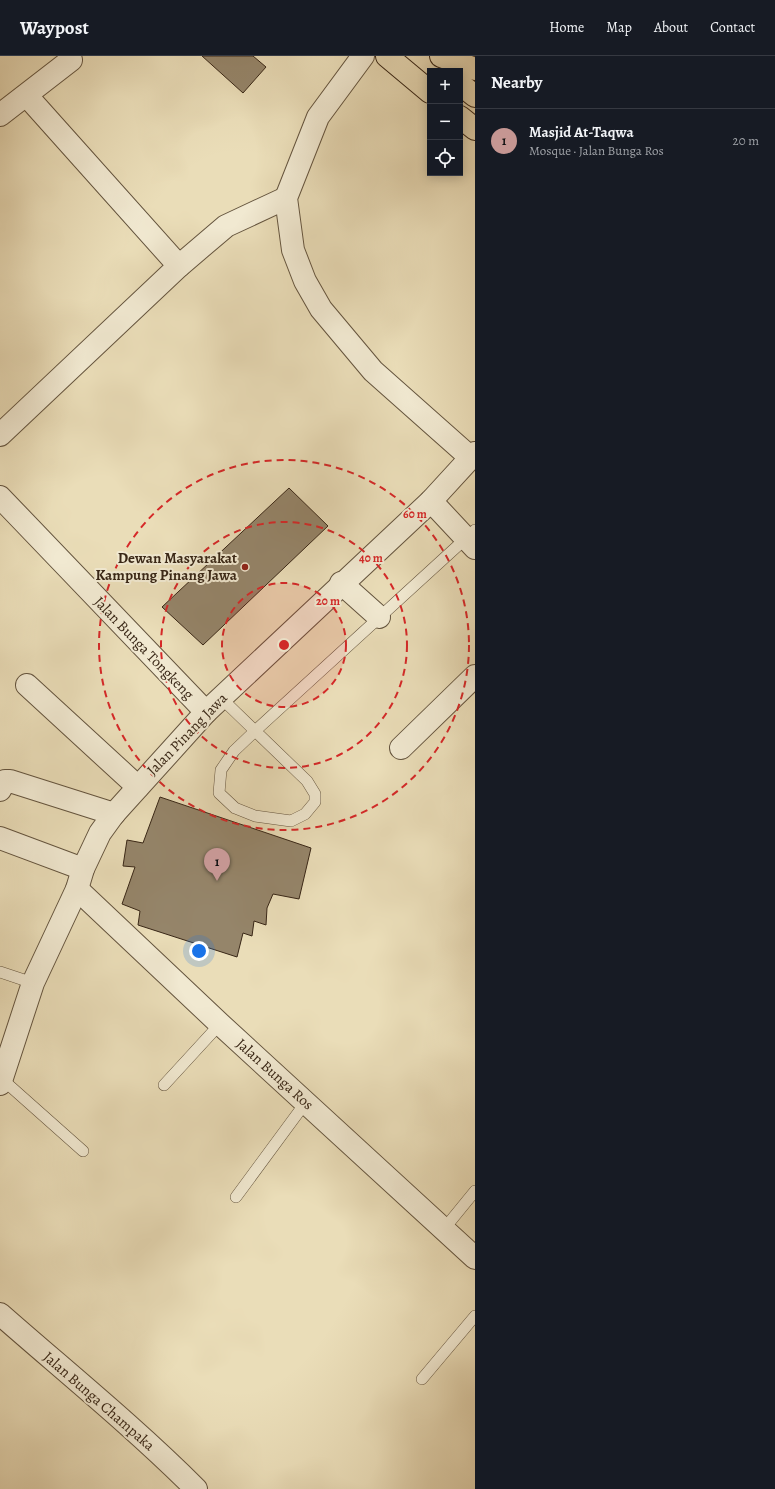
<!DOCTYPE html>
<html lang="en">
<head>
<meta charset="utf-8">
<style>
  :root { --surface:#171b24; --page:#242831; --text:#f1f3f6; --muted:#9ea1a6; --line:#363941; --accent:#c59692 }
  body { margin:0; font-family:Alegreya,serif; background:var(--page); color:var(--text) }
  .controls { position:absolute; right:12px; top:12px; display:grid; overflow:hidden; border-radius:0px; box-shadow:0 2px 10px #0003 }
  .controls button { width:36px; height:36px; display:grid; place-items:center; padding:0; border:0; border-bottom:1px solid var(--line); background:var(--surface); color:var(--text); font:20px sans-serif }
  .you { position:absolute; left:199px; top:895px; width:14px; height:14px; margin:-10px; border:3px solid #fff; border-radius:50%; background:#1a73e8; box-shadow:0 0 0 6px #1a73e833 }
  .badge { display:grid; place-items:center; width:26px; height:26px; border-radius:50%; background:var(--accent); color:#111; font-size:13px; font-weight:700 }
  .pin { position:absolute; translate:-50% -33px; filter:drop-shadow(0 1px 2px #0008) }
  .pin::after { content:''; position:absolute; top:21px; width:14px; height:12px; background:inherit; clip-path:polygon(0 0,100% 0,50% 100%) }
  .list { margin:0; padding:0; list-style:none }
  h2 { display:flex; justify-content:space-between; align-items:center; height:52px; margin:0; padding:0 16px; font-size:17px }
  h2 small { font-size:13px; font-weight:400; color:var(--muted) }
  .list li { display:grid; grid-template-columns:26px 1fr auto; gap:12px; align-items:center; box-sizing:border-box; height:64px; padding:0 16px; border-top:1px solid var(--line) }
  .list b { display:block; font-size:15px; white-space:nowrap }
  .list p { margin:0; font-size:13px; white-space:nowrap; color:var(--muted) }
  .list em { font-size:13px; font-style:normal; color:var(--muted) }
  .icon { flex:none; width:22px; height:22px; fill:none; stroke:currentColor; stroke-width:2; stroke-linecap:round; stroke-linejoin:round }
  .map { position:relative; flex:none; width:475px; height:1433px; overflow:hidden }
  header { display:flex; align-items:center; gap:24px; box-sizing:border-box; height:56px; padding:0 20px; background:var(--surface); border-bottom:1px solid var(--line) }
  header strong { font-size:19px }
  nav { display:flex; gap:22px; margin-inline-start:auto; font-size:14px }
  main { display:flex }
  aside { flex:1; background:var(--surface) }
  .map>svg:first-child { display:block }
  .building { fill:#95856a; stroke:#382616 }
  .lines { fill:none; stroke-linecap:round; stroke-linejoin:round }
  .lane-casing { stroke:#64543e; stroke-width:12 }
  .street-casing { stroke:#64543e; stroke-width:24 }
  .primary-casing { stroke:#382616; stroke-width:24 }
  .lane { stroke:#f1e9d1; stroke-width:11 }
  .street { stroke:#f1e9d1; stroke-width:22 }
  .primary { stroke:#eaddb8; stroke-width:22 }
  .ring { fill:none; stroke:#d62828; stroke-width:2; stroke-dasharray:7 5 }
  .poi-dot { fill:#8f2418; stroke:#f1e9d1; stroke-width:1.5 }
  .labels { text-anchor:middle; stroke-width:4; stroke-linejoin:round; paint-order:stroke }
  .poi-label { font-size:15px; font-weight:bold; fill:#382616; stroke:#f1e9d1; text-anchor:end }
  .street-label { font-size:15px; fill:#382616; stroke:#f1e9d1 }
  .centre { fill:#d62828; stroke:#f1e9d1; stroke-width:2 }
  .ring-label { font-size:12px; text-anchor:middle; font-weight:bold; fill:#d62828; stroke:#f1e9d1; stroke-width:4; stroke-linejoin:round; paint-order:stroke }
</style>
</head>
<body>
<header>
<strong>Waypost</strong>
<nav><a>Home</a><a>Map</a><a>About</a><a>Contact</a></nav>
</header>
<main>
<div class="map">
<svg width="475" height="1433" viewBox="0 0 475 1433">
  <rect width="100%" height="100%" fill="#eaddb8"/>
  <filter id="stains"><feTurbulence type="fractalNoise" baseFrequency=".005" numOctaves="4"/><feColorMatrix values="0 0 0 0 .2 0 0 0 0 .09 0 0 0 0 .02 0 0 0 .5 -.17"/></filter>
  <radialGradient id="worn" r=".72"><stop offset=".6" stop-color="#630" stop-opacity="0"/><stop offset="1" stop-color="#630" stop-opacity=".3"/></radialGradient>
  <!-- building -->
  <g class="building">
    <polygon points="202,0 253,0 266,11 243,37"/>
    <polygon points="289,432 328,470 203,589 162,551"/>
    <polygon points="160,741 311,792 299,843 273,838 267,852 266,869 254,865 252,880 243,877 237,901 138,869 140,855 122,848 135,811 123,810 127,784 143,787"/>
  </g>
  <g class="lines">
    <defs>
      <g id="lane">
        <polyline points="221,642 307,725 315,738 315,746 305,758 291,765 255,760 235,752 219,737 221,714 234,695 255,675 475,474"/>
        <polyline points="0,916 33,927"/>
        <polyline points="2,1023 83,1095"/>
        <polyline points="164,1029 220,968"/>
        <polyline points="236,1141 306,1046"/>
        <polyline points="444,1173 475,1135"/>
        <polyline points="422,1323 475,1260"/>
      </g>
      <g id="street">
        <polyline points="363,0 318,61 286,142 293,194 305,225 321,253 373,315 471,402"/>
        <polyline points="27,40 179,210"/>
        <polyline points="0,59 71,4"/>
        <polyline points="0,379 179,210 226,170 286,142"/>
        <polyline points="0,441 206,656"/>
        <polyline points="431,445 475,492"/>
        <polyline points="341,527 379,561"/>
        <polyline points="27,629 138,731"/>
        <polyline points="401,692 475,620"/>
        <polyline points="0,734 5,725 10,725 114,758"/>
        <polyline points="0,782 83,813"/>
        <polyline points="77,833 220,968 475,1202"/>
        <polyline points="0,1028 33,927 77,833 83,813 100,777 113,759 206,656 431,445 475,397"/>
        <path d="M0,1258C66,1316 134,1371 196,1433"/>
      </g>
      <g id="primary">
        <polyline points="387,0 430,36"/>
        <polyline points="441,0 475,13"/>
        <polyline points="460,28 475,40"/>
        <polyline points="460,61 475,73"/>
      </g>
    </defs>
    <!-- lane casing -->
    <use href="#lane" class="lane-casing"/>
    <!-- street casing -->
    <use href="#street" class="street-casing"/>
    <!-- primary casing -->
    <use href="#primary" class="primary-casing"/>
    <!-- lane -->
    <use href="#lane" class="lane"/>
    <!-- street -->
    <use href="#street" class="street"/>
    <!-- primary -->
    <use href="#primary" class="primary"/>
  </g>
  <!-- distance rings -->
  <circle cx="284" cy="589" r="62" fill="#d62828" fill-opacity=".12"/>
  <g class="ring">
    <circle cx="284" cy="589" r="62"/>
    <circle cx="284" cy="589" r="123"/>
    <circle cx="284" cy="589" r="185"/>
  </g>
  <!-- markers -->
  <circle class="poi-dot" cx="245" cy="511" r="4"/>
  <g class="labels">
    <!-- poi labels -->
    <g class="poi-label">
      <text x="237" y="507">Dewan Masyarakat<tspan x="237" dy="17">Kampung Pinang Jawa</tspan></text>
    </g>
    <!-- street labels -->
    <g class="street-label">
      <text transform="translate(144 592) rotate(46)" y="5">Jalan Bunga Tongkeng</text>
      <text transform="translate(187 678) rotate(-46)" y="5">Jalan Pinang Jawa</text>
      <text transform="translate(275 1018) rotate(42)" y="5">Jalan Bunga Ros</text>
      <text transform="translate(99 1345) rotate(41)" y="5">Jalan Bunga Champaka</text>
    </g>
  </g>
  <circle cx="284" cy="589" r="6" class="centre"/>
  <g class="ring-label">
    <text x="415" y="462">60 m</text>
    <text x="371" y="506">40 m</text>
    <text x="328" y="549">20 m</text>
  </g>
  <rect width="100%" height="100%" filter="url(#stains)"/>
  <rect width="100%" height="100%" fill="url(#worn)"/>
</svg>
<div class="controls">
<button>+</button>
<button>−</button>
<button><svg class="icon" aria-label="locate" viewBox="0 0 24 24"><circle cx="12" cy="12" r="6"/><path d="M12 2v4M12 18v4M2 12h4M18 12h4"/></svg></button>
</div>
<div class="you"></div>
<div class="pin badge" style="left:217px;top:825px">1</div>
</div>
<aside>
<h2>Nearby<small></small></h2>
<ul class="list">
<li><span class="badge">1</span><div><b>Masjid At-Taqwa</b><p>Mosque · Jalan Bunga Ros</p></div><em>20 m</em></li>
</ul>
</aside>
</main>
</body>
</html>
